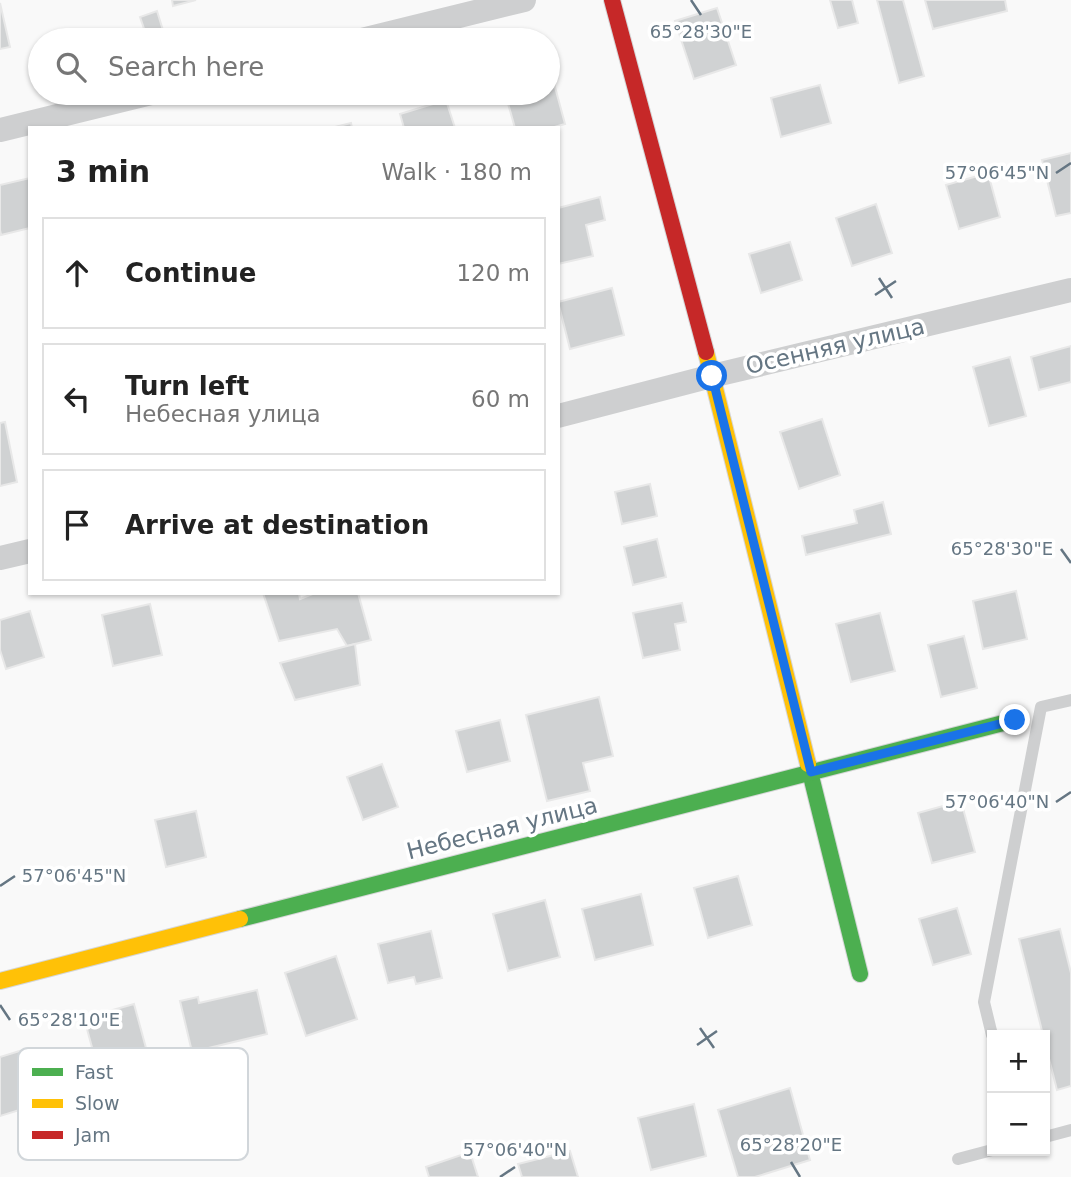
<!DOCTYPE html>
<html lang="en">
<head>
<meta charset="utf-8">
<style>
  :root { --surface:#fff; --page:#f6f6f6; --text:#222; --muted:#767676; --line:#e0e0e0 }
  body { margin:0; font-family:"DejaVu Sans",sans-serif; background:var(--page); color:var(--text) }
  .controls { position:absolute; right:21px; bottom:21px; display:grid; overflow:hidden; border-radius:0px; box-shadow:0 2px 5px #0004 }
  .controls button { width:63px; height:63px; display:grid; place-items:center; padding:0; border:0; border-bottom:2px solid var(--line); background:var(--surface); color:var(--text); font:35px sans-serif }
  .stop { position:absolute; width:21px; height:21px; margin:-16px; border:5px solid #1a73e8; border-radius:50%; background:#fff }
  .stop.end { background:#1a73e8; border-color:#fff; box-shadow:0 2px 7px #0008 }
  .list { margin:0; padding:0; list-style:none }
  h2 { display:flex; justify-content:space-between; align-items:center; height:91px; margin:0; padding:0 28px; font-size:30px }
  h2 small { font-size:23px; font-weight:400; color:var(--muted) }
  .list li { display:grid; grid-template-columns:46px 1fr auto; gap:21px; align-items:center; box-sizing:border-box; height:112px; margin:0 14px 14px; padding:0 14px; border:2px solid var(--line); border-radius:0px }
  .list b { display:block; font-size:26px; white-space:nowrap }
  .list p { margin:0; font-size:23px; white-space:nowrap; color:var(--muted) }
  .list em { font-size:23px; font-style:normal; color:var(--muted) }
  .icon { flex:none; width:38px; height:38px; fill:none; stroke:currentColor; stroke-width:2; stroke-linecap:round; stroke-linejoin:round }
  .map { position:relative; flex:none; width:1071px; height:1177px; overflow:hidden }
  .search { position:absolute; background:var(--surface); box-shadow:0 2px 5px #0004; left:28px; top:28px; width:532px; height:77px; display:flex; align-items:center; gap:18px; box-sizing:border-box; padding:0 24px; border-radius:38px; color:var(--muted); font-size:26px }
  .panel { position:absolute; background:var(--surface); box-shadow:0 2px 5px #0004; left:28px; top:126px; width:532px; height:469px; border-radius:0px }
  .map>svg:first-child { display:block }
  .building { fill:#d0d2d3; stroke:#e8e8e8; stroke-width:2 }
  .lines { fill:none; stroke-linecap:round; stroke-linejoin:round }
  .fast-casing { stroke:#d5d6d7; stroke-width:18 }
  .slow-casing { stroke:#d5d6d7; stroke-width:18 }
  .jam-casing { stroke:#d5d6d7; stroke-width:18 }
  .lane { stroke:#cecfd0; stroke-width:12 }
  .street { stroke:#cecfd0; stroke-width:24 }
  .fast { stroke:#4caf50; stroke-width:16 }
  .slow { stroke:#ffc107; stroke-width:16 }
  .jam { stroke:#c62828; stroke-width:16 }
  .route { stroke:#1a73e8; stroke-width:9 }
  .ticks { fill:none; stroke:#657683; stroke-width:2.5 }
  .labels { text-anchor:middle; stroke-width:7; stroke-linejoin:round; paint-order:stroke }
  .street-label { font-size:23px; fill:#657683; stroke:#fff }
  .key { fill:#fff; stroke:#d1d6da; stroke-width:2 }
  .key-label { font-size:19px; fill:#657683 }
  .ticks-label { font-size:18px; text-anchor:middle; fill:#657683; stroke:#fff; stroke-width:7; stroke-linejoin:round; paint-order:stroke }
</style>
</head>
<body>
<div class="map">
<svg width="1071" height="1177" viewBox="0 0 1071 1177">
  <rect width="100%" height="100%" fill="#f9f9f9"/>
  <!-- building -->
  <g class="building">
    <polygon points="172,0 196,0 173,6"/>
    <polygon points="830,0 852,0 858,23 838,28"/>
    <polygon points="877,0 903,0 924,76 899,83"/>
    <polygon points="925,0 1005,0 1007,11 933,29"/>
    <polygon points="0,3 10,47 0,49"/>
    <polygon points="717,8 736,65 694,79 675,21"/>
    <polygon points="157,11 166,40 148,40 140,17"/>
    <polygon points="548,72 551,72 565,124 551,128 515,128 505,93 548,93"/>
    <polygon points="820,85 831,123 781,137 771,98"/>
    <polygon points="446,100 455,128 404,128 400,114"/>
    <polygon points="351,123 352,128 331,128"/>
    <polygon points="1071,153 1071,213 1056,216 1042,160"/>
    <polygon points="988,173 1000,217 959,229 946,185"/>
    <polygon points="30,178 30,228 1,235 0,230 0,185"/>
    <polygon points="600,197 605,220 586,225 593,256 558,264 558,208"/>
    <polygon points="876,204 892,253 852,266 836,218"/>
    <polygon points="790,242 802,280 761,293 749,254"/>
    <polygon points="612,288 624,335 570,349 558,302"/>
    <polygon points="1071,346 1071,382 1039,390 1031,357"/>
    <polygon points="1010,357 1026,416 989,426 973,367"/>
    <polygon points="822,419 840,475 799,489 780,432"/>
    <polygon points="5,422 17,482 0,486 0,423"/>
    <polygon points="650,484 657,516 622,524 615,492"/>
    <polygon points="883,502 891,534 806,555 802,536 857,523 854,510"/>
    <polygon points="657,539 666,577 633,585 624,547"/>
    <polygon points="1016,591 1027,639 983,649 973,601"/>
    <polygon points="263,593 299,593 300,599 315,593 358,593 371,640 347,646 337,629 279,641"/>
    <polygon points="682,603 686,622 675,624 680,650 643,658 633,613"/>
    <polygon points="150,604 162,655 113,666 102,615"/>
    <polygon points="30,611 44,657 6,669 0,650 0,620"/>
    <polygon points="880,613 895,671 851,682 836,624"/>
    <polygon points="964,636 977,688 941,697 928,645"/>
    <polygon points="355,644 360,685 295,700 280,663"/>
    <polygon points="599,697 613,756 583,763 590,791 547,801 526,715"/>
    <polygon points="500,720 510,761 467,772 456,731"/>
    <polygon points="382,764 398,807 363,820 347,777"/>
    <polygon points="961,801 975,852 932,863 918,813"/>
    <polygon points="196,811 206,857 166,867 155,820"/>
    <polygon points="738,876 752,925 708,938 694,888"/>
    <polygon points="641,894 653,945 595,960 582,909"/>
    <polygon points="545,900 560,957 508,971 493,914"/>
    <polygon points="957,908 971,954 933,965 919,919"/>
    <polygon points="1060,929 1071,973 1071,1086 1057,1090 1045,1043 1045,1035 1043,1035 1019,939"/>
    <polygon points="431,931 442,978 416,984 414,977 388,983 378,944"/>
    <polygon points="336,956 357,1019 306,1036 285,973"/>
    <polygon points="257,990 267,1034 192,1052 180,1001 198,997 199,1003"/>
    <polygon points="134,1004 149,1059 99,1073 84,1018"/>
    <polygon points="26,1049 42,1103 0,1116 0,1057"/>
    <polygon points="790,1088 810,1160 755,1177 738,1177 718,1110"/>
    <polygon points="694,1104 706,1156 651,1170 638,1118"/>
    <polygon points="570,1151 578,1177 522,1177 518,1164"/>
    <polygon points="470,1152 478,1177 429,1177 426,1167"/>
  </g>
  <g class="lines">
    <defs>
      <g id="fast">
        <polyline points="808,764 860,974"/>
        <polyline points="240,919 1015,720"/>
      </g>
      <g id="slow">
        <polyline points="706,352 808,764"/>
        <polyline points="0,981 240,919"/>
      </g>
      <polyline id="jam" points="612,0 706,352"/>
    </defs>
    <!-- fast casing -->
    <use href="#fast" class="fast-casing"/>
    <!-- slow casing -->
    <use href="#slow" class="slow-casing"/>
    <!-- jam casing -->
    <use href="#jam" class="jam-casing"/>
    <!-- lane -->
    <g class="lane">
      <polyline points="992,1035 984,1002 1041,707 1071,700"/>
      <polyline points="1045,1137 1071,1130"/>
      <polyline points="958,1159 992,1150"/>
    </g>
    <!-- street -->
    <g class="street">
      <polyline points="362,40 524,0"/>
      <polyline points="0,130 151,93"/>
      <polyline points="558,416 712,376 1071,290"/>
      <polyline points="0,558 30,551"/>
    </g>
    <!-- fast -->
    <use href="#fast" class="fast"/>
    <!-- slow -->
    <use href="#slow" class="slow"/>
    <!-- jam -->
    <use href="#jam" class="jam"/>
  </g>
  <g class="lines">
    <!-- route -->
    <polyline class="route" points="712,376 811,772 1015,720"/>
  </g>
  <!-- ticks -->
  <path class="ticks" d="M691,0L701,15M1056,173L1071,163M879,278L892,298M875,295L896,281M1061,549L1071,563M1056,802L1071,792M0,886L15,876M0,1005L10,1020M700,1028L714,1048M697,1045L717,1031M791,1162L800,1177M500,1177L515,1167"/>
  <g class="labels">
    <!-- street labels -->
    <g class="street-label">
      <text transform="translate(835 346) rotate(-13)" y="8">Осенняя улица</text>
      <text transform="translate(502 828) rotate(-14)" y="8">Небесная улица</text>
    </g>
  </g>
  <!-- legend -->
  <rect x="18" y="1048" width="230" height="112" rx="10" class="key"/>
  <rect x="32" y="1068" width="31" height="8" fill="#4caf50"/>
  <rect x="32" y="1099" width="31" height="9" fill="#ffc107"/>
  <rect x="32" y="1131" width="31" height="8" fill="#c62828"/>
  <g class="key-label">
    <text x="75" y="1079">Fast</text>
    <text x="75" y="1110">Slow</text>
    <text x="75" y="1142">Jam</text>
  </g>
  <g class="ticks-label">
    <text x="701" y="38">65°28'30"E</text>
    <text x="997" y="179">57°06'45"N</text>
    <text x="1002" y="555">65°28'30"E</text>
    <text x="997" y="808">57°06'40"N</text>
    <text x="74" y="882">57°06'45"N</text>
    <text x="69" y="1026">65°28'10"E</text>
    <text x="791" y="1151">65°28'20"E</text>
    <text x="515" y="1156">57°06'40"N</text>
  </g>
</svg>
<div class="controls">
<button>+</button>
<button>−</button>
</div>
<div class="stop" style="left:712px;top:376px"></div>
<div class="stop end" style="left:1015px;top:720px"></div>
<div class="search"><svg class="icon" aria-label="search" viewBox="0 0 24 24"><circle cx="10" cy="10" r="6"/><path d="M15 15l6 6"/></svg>Search here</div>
<section class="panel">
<h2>3 min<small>Walk · 180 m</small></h2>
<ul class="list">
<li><svg class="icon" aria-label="ahead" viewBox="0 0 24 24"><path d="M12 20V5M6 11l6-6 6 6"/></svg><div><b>Continue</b></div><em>120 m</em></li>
<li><svg class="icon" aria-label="left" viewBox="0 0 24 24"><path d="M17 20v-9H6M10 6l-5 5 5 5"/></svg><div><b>Turn left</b><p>Небесная улица</p></div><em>60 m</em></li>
<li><svg class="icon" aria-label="arrive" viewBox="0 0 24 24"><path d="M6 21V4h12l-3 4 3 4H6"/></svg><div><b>Arrive at destination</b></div></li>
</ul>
</section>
</div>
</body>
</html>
